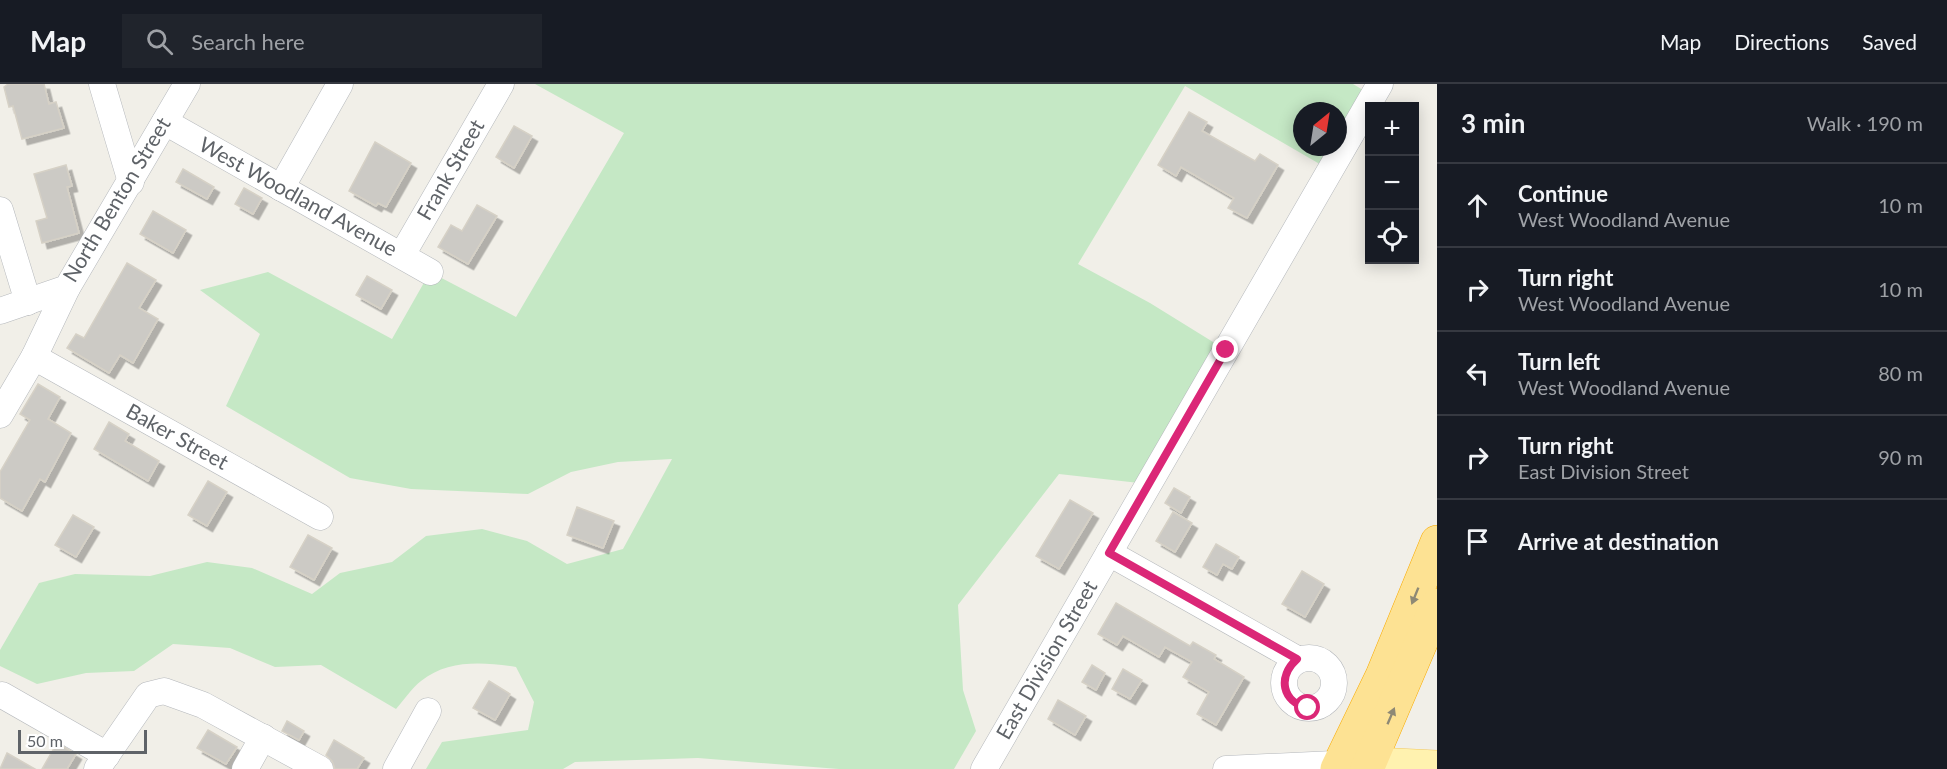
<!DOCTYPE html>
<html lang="en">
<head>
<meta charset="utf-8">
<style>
  :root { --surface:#171b24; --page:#20242c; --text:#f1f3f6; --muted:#9ea1a6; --line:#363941 }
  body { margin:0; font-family:Lato,sans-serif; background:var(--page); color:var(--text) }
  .controls { position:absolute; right:18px; top:18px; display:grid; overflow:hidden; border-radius:0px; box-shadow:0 3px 15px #0003 }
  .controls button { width:54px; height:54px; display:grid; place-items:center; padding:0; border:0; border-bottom:2px solid var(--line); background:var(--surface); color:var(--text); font:30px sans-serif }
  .compass { position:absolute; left:1293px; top:18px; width:54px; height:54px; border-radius:50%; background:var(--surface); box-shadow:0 3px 15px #0003; rotate:30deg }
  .scale { position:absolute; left:18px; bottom:15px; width:129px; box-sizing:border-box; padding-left:6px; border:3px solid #5f6368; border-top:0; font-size:16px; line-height:21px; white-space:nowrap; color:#5f6368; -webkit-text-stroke:4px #fff; paint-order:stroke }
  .stop { position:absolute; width:18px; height:18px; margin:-14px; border:4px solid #db2777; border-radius:50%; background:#fff }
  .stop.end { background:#db2777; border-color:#fff; box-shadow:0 2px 6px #0008 }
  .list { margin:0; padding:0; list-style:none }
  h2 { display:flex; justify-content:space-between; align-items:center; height:78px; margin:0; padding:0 24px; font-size:26px }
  h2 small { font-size:20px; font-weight:400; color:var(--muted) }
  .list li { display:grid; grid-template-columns:39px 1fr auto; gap:18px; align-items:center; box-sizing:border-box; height:84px; padding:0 24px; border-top:2px solid var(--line) }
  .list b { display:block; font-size:22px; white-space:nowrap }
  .list p { margin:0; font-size:20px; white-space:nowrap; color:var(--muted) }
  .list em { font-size:20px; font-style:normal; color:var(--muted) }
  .icon { flex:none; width:33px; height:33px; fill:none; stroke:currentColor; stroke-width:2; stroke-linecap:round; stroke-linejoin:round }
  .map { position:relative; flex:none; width:1437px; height:685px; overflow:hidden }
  header { display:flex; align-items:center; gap:36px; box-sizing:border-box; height:84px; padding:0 30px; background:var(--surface); border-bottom:2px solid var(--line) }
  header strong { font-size:28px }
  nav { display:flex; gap:33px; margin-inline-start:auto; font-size:21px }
  .search { width:420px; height:54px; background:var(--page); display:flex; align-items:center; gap:15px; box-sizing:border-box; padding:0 21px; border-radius:0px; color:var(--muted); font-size:22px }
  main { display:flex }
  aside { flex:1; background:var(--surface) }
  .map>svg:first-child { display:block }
  .green { fill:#c5e8c5; fill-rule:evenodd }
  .building { fill:#cccac5; stroke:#d6d1c6; stroke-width:1.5; filter:url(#shadow) }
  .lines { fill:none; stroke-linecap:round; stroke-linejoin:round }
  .minor-casing { stroke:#b5b8bc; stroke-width:27 }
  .major-casing { stroke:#f2c960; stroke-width:34 }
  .highway-casing { stroke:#f9ab00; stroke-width:34 }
  .minor { stroke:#fff; stroke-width:26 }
  .major { stroke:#fff2af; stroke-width:33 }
  .highway { stroke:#fde293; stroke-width:33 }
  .oneway { fill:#8e8975 }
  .route { stroke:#db2777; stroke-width:8 }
  .labels { text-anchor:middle; stroke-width:4.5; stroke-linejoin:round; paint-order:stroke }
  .street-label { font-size:21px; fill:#5f6368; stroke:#fff }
</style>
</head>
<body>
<header>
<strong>Map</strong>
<div class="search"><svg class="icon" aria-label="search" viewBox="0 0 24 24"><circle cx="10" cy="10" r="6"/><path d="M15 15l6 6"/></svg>Search here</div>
<nav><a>Map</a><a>Directions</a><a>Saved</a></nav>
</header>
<main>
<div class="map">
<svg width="1437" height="685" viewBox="0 0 1437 685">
  <defs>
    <filter id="shadow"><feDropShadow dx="5.5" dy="5.5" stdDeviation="0" flood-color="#0004"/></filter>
  </defs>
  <rect width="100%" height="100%" fill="#f1efe8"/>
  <!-- green -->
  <path class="green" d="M535,0H1353L1373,12L1330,86L1185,2L1078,180L1150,219L1226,266L1148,400L1059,390L958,521L963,606L976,647L954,685H839L698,674L575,678L563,685H426L442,658L528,646L534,618L516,583C484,578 448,575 421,597C412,604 404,616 396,625L321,581L275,583L230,564L173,560L134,587L86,589L37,600L0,582V566L39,499L75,490L150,492L207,478L252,484L312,510L340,489L392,478L426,452L482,445L527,457L567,480L623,465L672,375L618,378L571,388L528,410L411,405L350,394L226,322L260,250L200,206L268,188L392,255L430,188L516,233L624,49ZM1302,27H1338V63H1302Z"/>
  <!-- building -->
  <g class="building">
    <polygon points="8,0 44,0 49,20 56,18 64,44 22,55 13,22 9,23 4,3"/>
    <polygon points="1189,28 1207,38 1202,47 1255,77 1260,70 1278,81 1247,134 1228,124 1234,114 1181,83 1176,92 1158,81"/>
    <polygon points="514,42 532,52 514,84 496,73"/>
    <polygon points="375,58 411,79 386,123 378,119 376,122 349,107"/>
    <polygon points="66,81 72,102 67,103 79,149 42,159 36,137 47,134 34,90"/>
    <polygon points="183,85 214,103 207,115 176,98"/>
    <polygon points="244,104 262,114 253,130 235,120"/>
    <polygon points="477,121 497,132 468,180 438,163 451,141 462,147"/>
    <polygon points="153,127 186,146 173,169 140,150"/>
    <polygon points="127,179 156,196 139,224 158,235 133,279 120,271 109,289 67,264 76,250 84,254"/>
    <polygon points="367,192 392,206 381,225 356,211"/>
    <polygon points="38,300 60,313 48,335 71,349 45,398 40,395 22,427 0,414 0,388 30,336 20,330"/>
    <polygon points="109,338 129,350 125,357 159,377 148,397 94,365"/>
    <polygon points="208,397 227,408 207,442 188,431"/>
    <polygon points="1174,404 1190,413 1181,429 1165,419"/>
    <polygon points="1070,416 1093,429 1059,485 1036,472"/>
    <polygon points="577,423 614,437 603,464 567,451"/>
    <polygon points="1173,428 1192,439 1175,468 1156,457"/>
    <polygon points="73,431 94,443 76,473 55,461"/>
    <polygon points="308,451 332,464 314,496 290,483"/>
    <polygon points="1216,460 1239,473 1232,485 1223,480 1217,491 1203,483"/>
    <polygon points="1302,487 1324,500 1305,533 1282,520"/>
    <polygon points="1116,519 1190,562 1193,558 1216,571 1214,575 1244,593 1216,641 1197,630 1209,608 1183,593 1192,578 1165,563 1159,573 1123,552 1117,561 1098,550"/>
    <polygon points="1092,581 1105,589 1096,606 1082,598"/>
    <polygon points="1123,585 1142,596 1130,615 1112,605"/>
    <polygon points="489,597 510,610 495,636 473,624"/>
    <polygon points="1058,616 1086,632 1075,651 1048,635"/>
    <polygon points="287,637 304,647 299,656 282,647"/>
    <polygon points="208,646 237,663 226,680 197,664"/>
    <polygon points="334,656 364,674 357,685 335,685 332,677 326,671"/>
    <polygon points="57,659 76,670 67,685 42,685"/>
    <polygon points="7,669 35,685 0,685"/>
  </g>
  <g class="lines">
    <defs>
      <g id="minor">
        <polyline points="102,0 131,98"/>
        <polyline points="165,38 430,188"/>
        <polyline points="281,104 340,0"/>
        <polyline points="0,126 28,218"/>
        <polyline points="402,171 501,0"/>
        <polyline points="0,227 67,204 187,0"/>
        <polyline points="34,273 320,433"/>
        <polyline points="0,331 34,273 67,204"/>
        <polyline points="1109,469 1297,575"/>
        <circle cx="1309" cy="599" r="25"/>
        <polyline points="2,611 107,671"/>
        <polyline points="97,685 148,611 164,607 203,621 320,685"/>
        <polyline points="245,685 263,653"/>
        <polyline points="396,685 428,627"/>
        <polyline points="984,685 1380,0"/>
        <polyline points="1226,685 1355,679"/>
      </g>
      <polyline id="major" points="1355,679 1437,683"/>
      <g id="highway">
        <polyline points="1337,685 1382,592 1437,458"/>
        <polyline points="1367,685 1437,521"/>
      </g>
    </defs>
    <!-- minor casing -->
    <use href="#minor" class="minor-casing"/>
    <!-- major casing -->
    <use href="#major" class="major-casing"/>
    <!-- highway casing -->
    <use href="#highway" class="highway-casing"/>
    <!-- minor -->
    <use href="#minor" class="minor"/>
    <!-- major -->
    <use href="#major" class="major"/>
    <!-- highway -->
    <use href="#highway" class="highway"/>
  </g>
  <!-- one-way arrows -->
  <defs><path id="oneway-solid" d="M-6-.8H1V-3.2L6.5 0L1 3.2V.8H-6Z" transform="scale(1.5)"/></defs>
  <g class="oneway">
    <use href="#oneway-solid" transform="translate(1415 512) rotate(112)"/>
    <use href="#oneway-solid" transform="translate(1391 632) rotate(-67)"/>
  </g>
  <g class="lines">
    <!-- route -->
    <path class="route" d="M1226,266L1109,469L1297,575C1277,593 1282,618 1308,624"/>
  </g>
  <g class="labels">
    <!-- street labels -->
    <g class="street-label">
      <text transform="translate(451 86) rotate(-60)" y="7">Frank Street</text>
      <text transform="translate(298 113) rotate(29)" y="7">West Woodland Avenue</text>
      <text transform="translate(117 116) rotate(-59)" y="7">North Benton Street</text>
      <text transform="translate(177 353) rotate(29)" y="7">Baker Street</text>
      <text transform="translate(1047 576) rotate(-60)" y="7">East Division Street</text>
    </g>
  </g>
</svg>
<div class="controls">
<button>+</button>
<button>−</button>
<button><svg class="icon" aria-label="locate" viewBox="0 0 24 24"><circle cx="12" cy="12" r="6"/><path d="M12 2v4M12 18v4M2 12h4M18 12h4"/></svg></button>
</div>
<svg class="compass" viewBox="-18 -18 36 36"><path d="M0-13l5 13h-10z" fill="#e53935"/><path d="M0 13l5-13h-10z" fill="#9ea1a6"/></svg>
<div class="scale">50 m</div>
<div class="stop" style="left:1308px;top:624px"></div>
<div class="stop end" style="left:1226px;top:266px"></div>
</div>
<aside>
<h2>3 min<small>Walk · 190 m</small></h2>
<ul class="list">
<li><svg class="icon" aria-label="ahead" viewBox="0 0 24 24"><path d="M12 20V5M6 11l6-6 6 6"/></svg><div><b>Continue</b><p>West Woodland Avenue</p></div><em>10 m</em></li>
<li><svg class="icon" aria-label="right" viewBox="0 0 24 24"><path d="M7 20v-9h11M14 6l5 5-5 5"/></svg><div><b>Turn right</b><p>West Woodland Avenue</p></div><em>10 m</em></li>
<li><svg class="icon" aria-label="left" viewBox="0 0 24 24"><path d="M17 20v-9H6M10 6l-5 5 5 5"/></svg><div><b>Turn left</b><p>West Woodland Avenue</p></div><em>80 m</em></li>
<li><svg class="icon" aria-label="right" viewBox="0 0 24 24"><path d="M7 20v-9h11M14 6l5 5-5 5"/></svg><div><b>Turn right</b><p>East Division Street</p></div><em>90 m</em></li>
<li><svg class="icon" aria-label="arrive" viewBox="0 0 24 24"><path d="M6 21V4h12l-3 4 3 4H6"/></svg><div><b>Arrive at destination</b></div></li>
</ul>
</aside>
</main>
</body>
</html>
